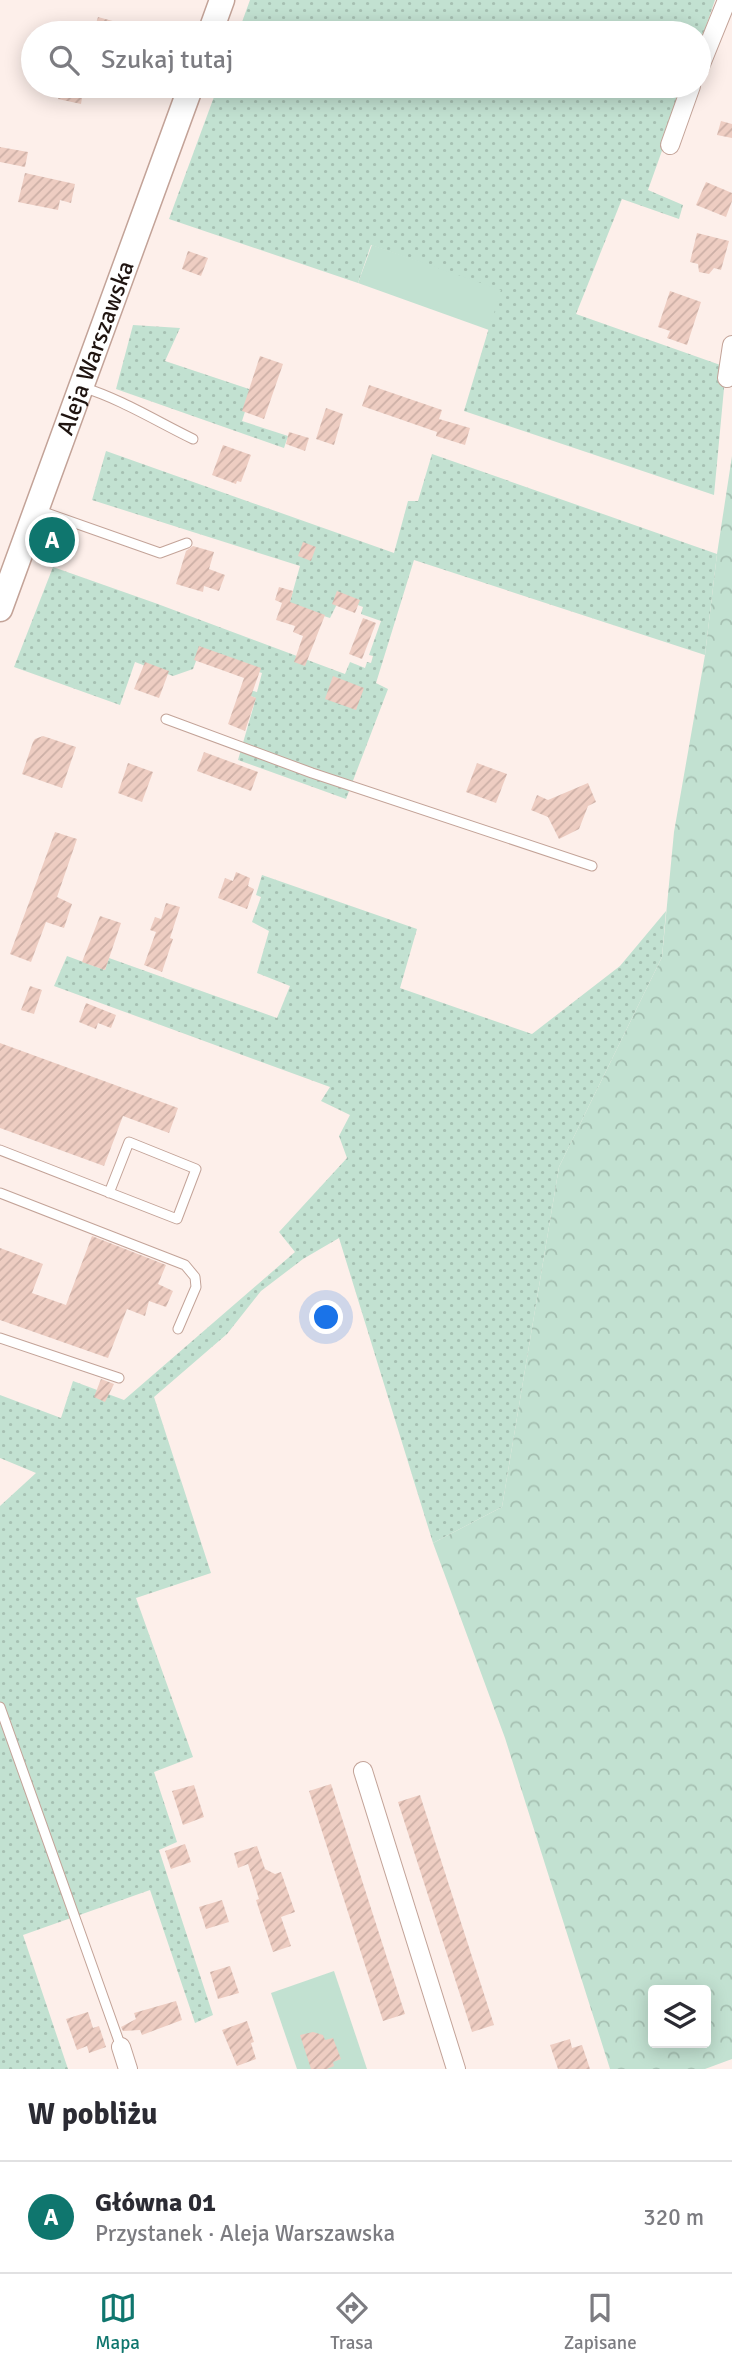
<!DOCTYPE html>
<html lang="pl">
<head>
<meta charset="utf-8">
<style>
  :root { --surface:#fff; --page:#f7f7f7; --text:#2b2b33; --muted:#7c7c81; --line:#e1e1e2; --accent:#0f766e }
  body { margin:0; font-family:Signika,sans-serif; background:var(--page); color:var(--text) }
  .controls { position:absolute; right:21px; bottom:21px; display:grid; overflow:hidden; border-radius:7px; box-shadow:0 4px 18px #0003 }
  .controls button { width:63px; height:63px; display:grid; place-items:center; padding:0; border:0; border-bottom:2px solid var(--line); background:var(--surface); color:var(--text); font:35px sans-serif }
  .you { position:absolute; left:327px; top:1318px; width:24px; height:24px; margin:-18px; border:5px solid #fff; border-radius:50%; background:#1a73e8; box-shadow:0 0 0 10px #1a73e833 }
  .badge { display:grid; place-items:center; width:46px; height:46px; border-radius:50%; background:var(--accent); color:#fff; font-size:23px; font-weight:700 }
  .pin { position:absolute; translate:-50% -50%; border:4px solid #fff; box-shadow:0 2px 7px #0006 }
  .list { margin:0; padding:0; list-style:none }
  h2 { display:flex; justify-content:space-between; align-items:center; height:91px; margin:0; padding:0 28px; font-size:30px }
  h2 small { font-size:23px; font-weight:400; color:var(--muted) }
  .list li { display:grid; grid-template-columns:46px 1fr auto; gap:21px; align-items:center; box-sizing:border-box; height:112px; padding:0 28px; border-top:2px solid var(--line) }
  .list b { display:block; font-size:26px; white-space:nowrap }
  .list p { margin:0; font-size:23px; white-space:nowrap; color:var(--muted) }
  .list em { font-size:23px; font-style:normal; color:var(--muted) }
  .icon { flex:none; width:38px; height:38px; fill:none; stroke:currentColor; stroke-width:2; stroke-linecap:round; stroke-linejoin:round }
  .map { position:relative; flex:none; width:732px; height:2069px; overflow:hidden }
  .search { position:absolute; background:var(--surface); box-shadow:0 4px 18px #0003; left:21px; right:21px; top:21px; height:77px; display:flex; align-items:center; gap:18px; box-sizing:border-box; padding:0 24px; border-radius:38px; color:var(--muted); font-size:26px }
  .sheet { height:203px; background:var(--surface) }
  nav { display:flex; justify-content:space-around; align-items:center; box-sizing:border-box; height:98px; border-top:2px solid var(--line); background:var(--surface); font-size:19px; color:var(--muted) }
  nav a { display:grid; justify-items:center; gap:4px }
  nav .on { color:var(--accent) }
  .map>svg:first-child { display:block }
  .grass { fill:url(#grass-dots) }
  .forest { fill:url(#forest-crowns); fill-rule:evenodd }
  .garden { fill:#c2e1d1 }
  .building { fill:url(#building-hatch) }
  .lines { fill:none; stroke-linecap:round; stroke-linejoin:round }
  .lane-casing { stroke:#c3a398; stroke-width:11 }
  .street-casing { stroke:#c3a398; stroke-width:20 }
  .secondary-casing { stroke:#c3a398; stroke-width:27 }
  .lane { stroke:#fff; stroke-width:9 }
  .street { stroke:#fff; stroke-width:18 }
  .secondary { stroke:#fff; stroke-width:24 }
  .labels { text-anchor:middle; stroke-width:5; stroke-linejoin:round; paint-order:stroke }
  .street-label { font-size:24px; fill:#1f1410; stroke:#fff }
</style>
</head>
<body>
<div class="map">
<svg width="732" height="2069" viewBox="0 0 732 2069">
  <defs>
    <pattern id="grass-dots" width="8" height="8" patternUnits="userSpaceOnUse" patternTransform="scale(1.75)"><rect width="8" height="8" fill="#c2e1d1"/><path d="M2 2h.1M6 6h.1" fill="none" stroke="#a6c0b2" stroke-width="1.8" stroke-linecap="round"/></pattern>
    <pattern id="forest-crowns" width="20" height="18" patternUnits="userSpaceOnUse" patternTransform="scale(1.75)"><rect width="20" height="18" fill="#c2e1d1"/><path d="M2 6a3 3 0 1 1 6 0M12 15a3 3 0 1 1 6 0" fill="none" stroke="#a6c0b2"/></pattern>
    <pattern id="building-hatch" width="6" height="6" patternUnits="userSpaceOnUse" patternTransform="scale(1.75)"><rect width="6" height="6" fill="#eecdc2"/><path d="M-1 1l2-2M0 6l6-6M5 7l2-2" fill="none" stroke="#ccafa6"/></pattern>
  </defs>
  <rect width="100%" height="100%" fill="#fdefea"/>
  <!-- grass -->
  <g class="grass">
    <polygon points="250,0 715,0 699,47 699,33 238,33"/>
    <polygon points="218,86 685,86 648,190 683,205 679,219 622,199 576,314 726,367 714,495 464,411 500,291 371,245 358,283 169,219"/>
    <polygon points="133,325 180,328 165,361 252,390 242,421 288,436 284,448 116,389"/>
    <polygon points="106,451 394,553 408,501 418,501 432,454 717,554 705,655 414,560 376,683 388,689 346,799 238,760 256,698 239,692 243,688 257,692 262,673 199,653 193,669 173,676 135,662 120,705 14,667 53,567 155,603 345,674 350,662 365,668 367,662 371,663 373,656 369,655 381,621 361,614 363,607 340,598 330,618 289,605 300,566 92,500"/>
    <polygon points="262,875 417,929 400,988 532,1034 620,966 666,911 662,957 559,1167 502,1507 433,1543 339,1238 303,1259 261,1291 227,1334 154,1397 211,1573 136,1598 193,1757 154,1772 177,1842 159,1850 213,2015 195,2023 150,1890 23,1935 68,2069 0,2069 0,1506 36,1473 0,1458 0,1395 61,1418 73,1381 124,1400 295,1252 279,1232 347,1158 339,1136 350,1115 321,1101 330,1087 54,986 67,956 105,970 109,958 277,1018 290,986 257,973 269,931 252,922 261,897 256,895"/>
  </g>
  <!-- forest -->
  <path class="forest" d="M732,456V2059L705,2069H610L505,1738L433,1543L502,1507L559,1167L662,957L674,832L705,655L717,554ZM653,1990H706V2043H653Z"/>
  <!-- garden -->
  <g class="garden">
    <polygon points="372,245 501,290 489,330 358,283"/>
    <polygon points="334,1971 367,2069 297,2069 271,1993"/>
  </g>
  <!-- building -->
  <g class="building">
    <polygon points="98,17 142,29 141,33 93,33"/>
    <polygon points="61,86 84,86 81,104 58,99"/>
    <polygon points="721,121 732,124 732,138 717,135"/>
    <polygon points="0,147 28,152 25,167 0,162"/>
    <polygon points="25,173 75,184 71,203 60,200 58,210 18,202"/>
    <polygon points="706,182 732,193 732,201 726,217 696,205"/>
    <polygon points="697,233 729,241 721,270 714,268 709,274 699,272 698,264 690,262"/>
    <polygon points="188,251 208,258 201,276 182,269"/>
    <polygon points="670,291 701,302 687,345 667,338 670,331 658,327"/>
    <polygon points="260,356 283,364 264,419 242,411"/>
    <polygon points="369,385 442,410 439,419 470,428 465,445 436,436 437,432 362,406"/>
    <polygon points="326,408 343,414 334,445 316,439"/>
    <polygon points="289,432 309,438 305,451 286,444"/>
    <polygon points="223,445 251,455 241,482 237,481 236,484 212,475"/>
    <polygon points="303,542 316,547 311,561 298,556"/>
    <polygon points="193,546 214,552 209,569 225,575 219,591 204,586 203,592 176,584 186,551"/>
    <polygon points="279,587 293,591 290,602 325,615 305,666 294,662 303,636 293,632 295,626 276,620 282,603 275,600"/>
    <polygon points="337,591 360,600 355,613 332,604"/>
    <polygon points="363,618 376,623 362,659 349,654"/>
    <polygon points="199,646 261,668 251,696 256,698 245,731 228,724 244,678 194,660"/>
    <polygon points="145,662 169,671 159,698 134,689"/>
    <polygon points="333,676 364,688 356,710 325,699"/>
    <polygon points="43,736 76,747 62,788 22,774 33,742 35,739"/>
    <polygon points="204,752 258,772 251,791 197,771"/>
    <polygon points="128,763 153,772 142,802 118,793"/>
    <polygon points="477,763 507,774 496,803 466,792"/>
    <polygon points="588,783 596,802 588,806 579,829 559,839 548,817 531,810 537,795 548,800"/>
    <polygon points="55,832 77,839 57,897 72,904 64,928 46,922 31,962 10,954"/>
    <polygon points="236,872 250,878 248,886 254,889 247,909 218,898 225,878 233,881"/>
    <polygon points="166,903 180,907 170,938 173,939 162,972 144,965 156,932 150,930 155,917 161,919"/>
    <polygon points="100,916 121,923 105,970 82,962"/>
    <polygon points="30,986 42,990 34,1014 21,1010"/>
    <polygon points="86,1003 116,1015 111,1028 98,1023 96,1029 79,1022"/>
    <polygon points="0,1043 178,1108 169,1133 123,1116 104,1166 0,1128"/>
    <polygon points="92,1236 166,1265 158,1284 173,1291 166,1307 149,1301 145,1316 127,1309 108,1358 0,1320 0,1248 43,1264 32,1293 66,1305"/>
    <polygon points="101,1379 114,1384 105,1402 94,1397"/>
    <polygon points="331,1784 405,2014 383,2021 309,1791"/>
    <polygon points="194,1785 204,1817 183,1825 172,1791"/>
    <polygon points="420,1795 494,2025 472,2032 398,1802"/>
    <polygon points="185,1844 191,1862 171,1869 165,1851"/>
    <polygon points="257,1846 265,1869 275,1874 281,1872 295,1912 281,1917 291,1946 273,1952 256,1900 259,1899 248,1864 238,1868 234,1853"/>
    <polygon points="222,1900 229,1922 206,1929 199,1907"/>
    <polygon points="230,1966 239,1993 218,1999 210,1972"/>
    <polygon points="176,2001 182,2020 142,2035 140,2030 123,2031 121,2027 136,2019 134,2013"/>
    <polygon points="88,2012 93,2028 99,2026 106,2047 89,2053 87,2046 77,2050 66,2019"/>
    <polygon points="247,2021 254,2042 251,2043 256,2059 237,2066 222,2030"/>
    <polygon points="313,2032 323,2035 325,2040 333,2038 341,2059 333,2062 334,2066 327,2069 311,2069 300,2035"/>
    <polygon points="570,2039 572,2048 582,2045 590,2069 558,2069 550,2045"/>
  </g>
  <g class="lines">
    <defs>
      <g id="lane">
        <path d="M82,387C121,399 156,421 193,439"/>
        <polyline points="38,510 160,553 187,543"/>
        <polyline points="166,719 312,773 592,866"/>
        <polyline points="0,1150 177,1219 196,1169 129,1142 109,1193"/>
        <polyline points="0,1193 185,1265 195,1277 196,1287 178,1329"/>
        <polyline points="0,1338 119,1378"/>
        <polyline points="0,1707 121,2047"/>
      </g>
      <g id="street">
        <polyline points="699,69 727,0"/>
        <polyline points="670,145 691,86"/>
        <polyline points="727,378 732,345"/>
        <polyline points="363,1771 456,2069"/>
        <polyline points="121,2047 128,2069"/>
      </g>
      <g id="secondary">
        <polyline points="210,33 222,0"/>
        <path id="s1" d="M0,609L191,86"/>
      </g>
    </defs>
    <!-- lane casing -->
    <use href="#lane" class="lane-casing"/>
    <!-- street casing -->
    <use href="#street" class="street-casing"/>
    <!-- secondary casing -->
    <use href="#secondary" class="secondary-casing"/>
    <!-- lane -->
    <use href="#lane" class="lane"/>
    <!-- street -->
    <use href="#street" class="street"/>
    <!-- secondary -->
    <use href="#secondary" class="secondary"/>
  </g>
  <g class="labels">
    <!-- street labels -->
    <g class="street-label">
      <text dy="8" stroke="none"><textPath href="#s1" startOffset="278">Aleja Warszawska</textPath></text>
    </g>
  </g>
</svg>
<div class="controls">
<button><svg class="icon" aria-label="layers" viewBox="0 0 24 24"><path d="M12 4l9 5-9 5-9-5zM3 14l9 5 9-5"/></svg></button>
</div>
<div class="you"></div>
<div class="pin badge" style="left:52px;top:540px">A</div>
<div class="search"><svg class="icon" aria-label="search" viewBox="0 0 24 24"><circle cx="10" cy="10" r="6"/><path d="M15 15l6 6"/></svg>Szukaj tutaj</div>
</div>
<section class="sheet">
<h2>W pobliżu<small></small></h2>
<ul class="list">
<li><span class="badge">A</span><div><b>Główna 01</b><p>Przystanek · Aleja Warszawska</p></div><em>320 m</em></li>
</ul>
</section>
<nav>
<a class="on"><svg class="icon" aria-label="map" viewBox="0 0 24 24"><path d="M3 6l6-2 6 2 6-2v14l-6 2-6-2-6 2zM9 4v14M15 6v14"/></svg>Mapa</a>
<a><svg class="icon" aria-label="directions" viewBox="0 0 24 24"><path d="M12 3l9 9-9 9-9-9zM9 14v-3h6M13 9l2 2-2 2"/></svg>Trasa</a>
<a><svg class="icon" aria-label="saved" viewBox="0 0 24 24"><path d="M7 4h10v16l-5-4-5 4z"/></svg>Zapisane</a>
</nav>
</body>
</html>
